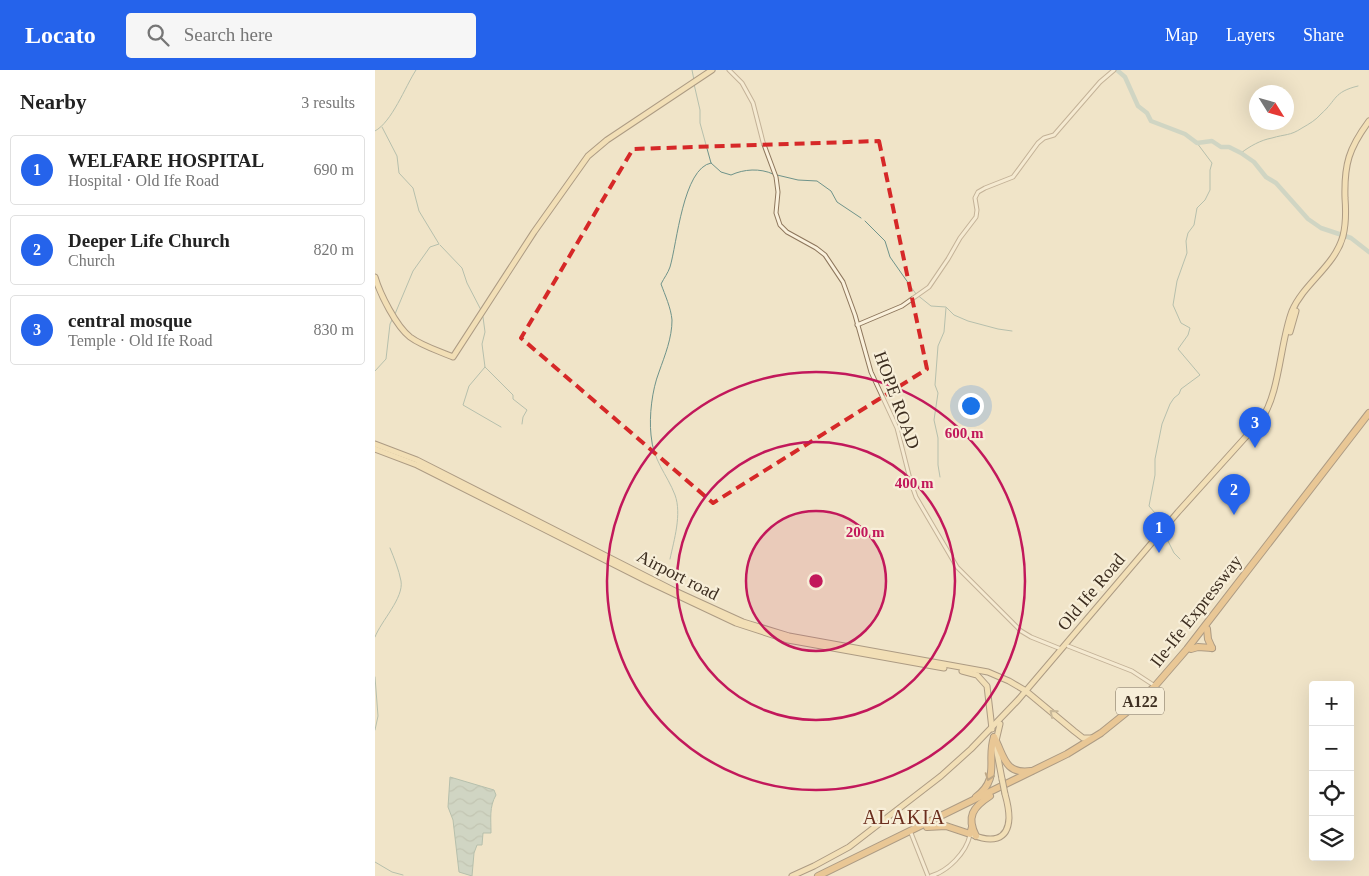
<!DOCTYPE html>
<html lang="en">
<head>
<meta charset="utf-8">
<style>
  :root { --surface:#fff; --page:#f6f6f6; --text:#222; --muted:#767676; --line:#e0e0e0; --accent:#2563eb }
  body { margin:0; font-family:Georgia,serif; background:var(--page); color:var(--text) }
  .controls { position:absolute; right:15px; bottom:15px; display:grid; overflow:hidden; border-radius:5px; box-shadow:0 5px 20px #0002 }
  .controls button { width:45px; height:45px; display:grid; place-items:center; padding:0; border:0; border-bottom:1px solid var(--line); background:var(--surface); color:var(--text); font:25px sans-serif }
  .compass { position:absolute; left:874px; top:15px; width:45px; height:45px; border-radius:50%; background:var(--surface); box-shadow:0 5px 20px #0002; rotate:127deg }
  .you { position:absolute; left:595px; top:335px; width:18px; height:18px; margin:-12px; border:4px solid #fff; border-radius:50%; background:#1a73e8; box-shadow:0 0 0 8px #1a73e833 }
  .badge { display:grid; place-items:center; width:32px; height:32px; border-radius:50%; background:var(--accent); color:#fff; font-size:16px; font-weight:700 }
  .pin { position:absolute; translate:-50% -41px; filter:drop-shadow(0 1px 2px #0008) }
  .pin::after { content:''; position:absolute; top:26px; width:18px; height:15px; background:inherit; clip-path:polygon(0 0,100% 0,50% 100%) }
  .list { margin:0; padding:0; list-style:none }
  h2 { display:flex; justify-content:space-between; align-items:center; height:65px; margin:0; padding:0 20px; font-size:21px }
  h2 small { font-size:16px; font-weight:400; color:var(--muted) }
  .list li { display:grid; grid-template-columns:32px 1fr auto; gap:15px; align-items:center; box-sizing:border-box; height:70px; margin:0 10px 10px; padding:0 10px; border:1px solid var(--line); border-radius:5px }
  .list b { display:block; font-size:19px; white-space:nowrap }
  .list p { margin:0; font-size:16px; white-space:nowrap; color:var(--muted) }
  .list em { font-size:16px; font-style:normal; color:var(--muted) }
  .icon { flex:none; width:28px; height:28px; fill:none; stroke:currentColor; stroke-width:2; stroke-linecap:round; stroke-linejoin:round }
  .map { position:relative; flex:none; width:994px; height:806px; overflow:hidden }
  header { display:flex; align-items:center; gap:30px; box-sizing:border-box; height:70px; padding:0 25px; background:var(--accent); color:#fff }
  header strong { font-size:24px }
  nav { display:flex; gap:28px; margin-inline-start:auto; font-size:18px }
  .search { width:350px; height:45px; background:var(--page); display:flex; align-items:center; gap:12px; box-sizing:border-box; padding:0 18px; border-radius:5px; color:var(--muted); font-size:19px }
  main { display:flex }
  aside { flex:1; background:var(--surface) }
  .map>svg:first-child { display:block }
  .water { fill:url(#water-waves); stroke:#6f938a }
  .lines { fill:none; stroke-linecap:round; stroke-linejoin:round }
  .stream { stroke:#6f938a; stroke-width:1 }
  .river { stroke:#a9c4bc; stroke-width:4.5 }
  .minor-casing { stroke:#8d765c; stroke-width:5 }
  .major-casing { stroke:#5b4430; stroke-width:7 }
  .highway-casing { stroke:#5b4430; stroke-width:8 }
  .minor { stroke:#faf1dc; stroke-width:3 }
  .major { stroke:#f3d9a0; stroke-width:5 }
  .highway { stroke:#e0a458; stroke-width:6 }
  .major-bridge-casing { stroke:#5b4430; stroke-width:7; stroke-linecap:butt }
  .major-bridge { stroke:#f3d9a0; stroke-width:5 }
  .oneway { stroke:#988460 }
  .oneway2 { stroke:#7e5d36 }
  .marked { fill:none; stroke:#d62828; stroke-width:4; stroke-dasharray:10 6; stroke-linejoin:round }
  .ring { fill:none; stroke:#c2185b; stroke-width:2.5 }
  .labels { text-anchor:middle; stroke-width:4.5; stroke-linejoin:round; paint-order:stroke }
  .shield { fill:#f7eed8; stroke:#756857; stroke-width:1 }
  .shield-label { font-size:16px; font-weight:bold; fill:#3d2e20 }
  .street-label { font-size:18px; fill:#3d2e20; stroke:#f7eed8 }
  .quarter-label { font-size:20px; letter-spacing:1px; fill:#6b2e1e; stroke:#f7eed8 }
  .centre { fill:#c2185b; stroke:#f7eed8; stroke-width:2.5 }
  .ring-label { font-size:15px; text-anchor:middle; font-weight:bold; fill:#c2185b; stroke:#f7eed8; stroke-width:4.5; stroke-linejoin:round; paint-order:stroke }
</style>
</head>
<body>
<header>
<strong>Locato</strong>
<div class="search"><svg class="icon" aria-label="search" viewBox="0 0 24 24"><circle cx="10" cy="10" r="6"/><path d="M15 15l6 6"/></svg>Search here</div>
<nav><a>Map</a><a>Layers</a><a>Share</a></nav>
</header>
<main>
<aside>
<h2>Nearby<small>3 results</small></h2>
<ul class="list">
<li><span class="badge">1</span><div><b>WELFARE HOSPITAL</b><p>Hospital · Old Ife Road</p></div><em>690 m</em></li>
<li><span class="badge">2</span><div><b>Deeper Life Church</b><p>Church</p></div><em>820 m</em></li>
<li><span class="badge">3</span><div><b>central mosque</b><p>Temple · Old Ife Road</p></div><em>830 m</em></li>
</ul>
</aside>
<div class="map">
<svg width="994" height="806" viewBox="0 0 994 806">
  <defs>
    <pattern id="water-waves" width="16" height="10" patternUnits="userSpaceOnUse" patternTransform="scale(1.25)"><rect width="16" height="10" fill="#a9c4bc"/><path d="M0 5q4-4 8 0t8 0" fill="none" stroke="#8ba098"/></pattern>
  </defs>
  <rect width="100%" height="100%" fill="#f0e4c8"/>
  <!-- water -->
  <path class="water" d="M75,707L119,720L121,725C114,737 116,749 116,763H108L107,775H102L99,783L97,806L84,802L78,750L73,737Z"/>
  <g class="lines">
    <!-- stream -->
    <g class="stream">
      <polyline points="317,0 319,10"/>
      <path d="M319,14L325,40V53L336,93L346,102L356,105C369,99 385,98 398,104"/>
      <polyline points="7,57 22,86 24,103 38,118 44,141 64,174 55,177 38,201 20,244"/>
      <path d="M0,61C17,52 30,17 41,0"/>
      <path d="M866,83C875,76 886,70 897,68C910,64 915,66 927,58C934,54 941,50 946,44C962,30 958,22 983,16"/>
      <polyline points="402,105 423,110 442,111 456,121 462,132 486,148"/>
      <polyline points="490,151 510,171 515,187 541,224 556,236 571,237 579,245 593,251 623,259 637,261"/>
      <polyline points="65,175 87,198 92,213 106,240"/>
      <polyline points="108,247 110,262 107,274 110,297 94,316 88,335 126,357"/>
      <polyline points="110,297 138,325 138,329 152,340 148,347 147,354"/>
      <polyline points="0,301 11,289 15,254 18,248"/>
      <polyline points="565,407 563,395 563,368 559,350 563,323 560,315 563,276 569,262 571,238"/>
      <polyline points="791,449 780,443 774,436 780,405 780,389 787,354 795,334 799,328 804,324 806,319 825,305 803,279 813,265 815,258 806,253 798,235 802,211 812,183 811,171 813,163 819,155 822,138 830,130 835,120 835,100 837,93 822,73"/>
      <polyline points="791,467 799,483 805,489"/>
      <path d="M295,489C299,470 307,444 300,425C292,404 278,391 276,365C274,346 277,320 284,302C290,285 297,268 297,250C296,238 290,225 286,214C289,208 293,203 295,197C302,174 308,98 336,93"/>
      <path d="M0,567C6,551 29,528 26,511C24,500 19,488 15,478"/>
      <polyline points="0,607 3,646 0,660"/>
      <polyline points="0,792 17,802 28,805"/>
    </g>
    <!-- river -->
    <polyline class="river" points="742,0 750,7 763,36 772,43 776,51 810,64 822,73 837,71 846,77 854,77 866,83 879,92 891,107 901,113 933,149 946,158 976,168 994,182"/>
    <defs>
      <g id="minor">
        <polyline points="354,0 367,13 378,33 388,72 401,107 403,122 401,143 405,155 412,162 441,178 450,185 468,212 480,245 496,302 522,358 536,413 541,427 582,497 646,561 656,567 686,579"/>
        <polyline points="482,255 527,236 554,217 573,189 585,168 601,147 602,140 600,128 603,122 610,118 638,107 663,73 669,68 679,65 725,12 739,0"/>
        <polyline points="693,576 757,601 780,616"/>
        <polyline points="536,763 553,806"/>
        <path d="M556,806C573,801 591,783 595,765"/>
      </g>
      <g id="major">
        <path d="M0,207C5,224 21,256 35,267C47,276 64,281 78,287L159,162L213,86L232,70L337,0"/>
        <polyline points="915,262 921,241"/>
        <polyline points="0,374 42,390 300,521 368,552 414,566 613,602 634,611 651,621 699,661 708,668 717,668"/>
        <polyline points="0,379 42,395 272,511 361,553 413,570 569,598"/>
        <polyline points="587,601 602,605 612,616 617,659"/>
        <polyline points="621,671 625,654"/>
        <polyline points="620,672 627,709"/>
        <path d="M598,765C615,772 633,772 634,748C634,740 632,731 630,724"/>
        <path d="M417,806L439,796L474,777L566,706L596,679L643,630L803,442L886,350C905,323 905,272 917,241C929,213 960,196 968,166C971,154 971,141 970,128C969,94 974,78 994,51"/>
      </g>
      <g id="highway">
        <polyline points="832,559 833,569 837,578"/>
        <polyline points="816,579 823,577 837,578"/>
        <path d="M619,667C629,685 629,705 656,701"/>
        <path d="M601,727C626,708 611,690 619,667"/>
        <polyline points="552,757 571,756 595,764 597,757"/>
        <path d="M601,766C591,747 598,737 615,726"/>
        <polyline points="443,806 692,684 726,663 757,638 780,616 812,579 994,343"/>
      </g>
    </defs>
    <!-- minor casing -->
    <use href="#minor" class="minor-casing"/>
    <!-- major casing -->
    <use href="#major" class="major-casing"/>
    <!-- highway casing -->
    <use href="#highway" class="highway-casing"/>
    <!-- minor -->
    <use href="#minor" class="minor"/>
    <!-- major -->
    <use href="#major" class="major"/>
    <!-- highway -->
    <use href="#highway" class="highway"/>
    <defs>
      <polyline id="major-bridge" points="627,709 630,724"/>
    </defs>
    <!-- major-bridge casing -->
    <use href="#major-bridge" class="major-bridge-casing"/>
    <!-- major-bridge -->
    <use href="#major-bridge" class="major-bridge"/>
  </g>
  <!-- one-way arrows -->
  <defs><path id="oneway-chevron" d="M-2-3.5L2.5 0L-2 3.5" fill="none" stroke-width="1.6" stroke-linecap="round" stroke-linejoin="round" transform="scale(1.25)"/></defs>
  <use class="oneway" href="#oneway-chevron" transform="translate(678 643) rotate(-140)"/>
  <use class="oneway2" href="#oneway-chevron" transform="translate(614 707) rotate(109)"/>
  <!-- marked area -->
  <path d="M0 0H994V806H0ZM504,71L552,299L338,433L146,268L258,79Z" fill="#f0e4c8" fill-opacity=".55" fill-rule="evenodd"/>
  <path class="marked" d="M504,71L552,299L338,433L146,268L258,79Z"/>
  <!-- distance rings -->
  <circle cx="441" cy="511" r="70" fill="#c2185b" fill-opacity=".12"/>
  <g class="ring">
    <circle cx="441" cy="511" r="70"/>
    <circle cx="441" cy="511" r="139"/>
    <circle cx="441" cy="511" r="209"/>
  </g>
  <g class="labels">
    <!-- shield labels -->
    <rect class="shield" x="741" y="617.5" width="48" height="27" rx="4"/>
    <g class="shield-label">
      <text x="765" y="637">A122</text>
    </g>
    <!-- street labels -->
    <g class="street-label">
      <text transform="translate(522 330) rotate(70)" y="6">HOPE ROAD</text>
      <text transform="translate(303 505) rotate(27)" y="6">Airport road</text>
      <text transform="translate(716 522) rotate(-50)" y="6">Old Ife Road</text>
      <text transform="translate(821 541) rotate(-52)" y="6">Ile-Ife Expressway</text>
    </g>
    <!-- quarter labels -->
    <g class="quarter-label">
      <text x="529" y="754">ALAKIA</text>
    </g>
  </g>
  <circle cx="441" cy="511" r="8" class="centre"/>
  <g class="ring-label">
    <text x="589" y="368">600 m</text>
    <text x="539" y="418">400 m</text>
    <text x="490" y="467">200 m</text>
  </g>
</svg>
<div class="controls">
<button>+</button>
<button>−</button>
<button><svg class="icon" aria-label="locate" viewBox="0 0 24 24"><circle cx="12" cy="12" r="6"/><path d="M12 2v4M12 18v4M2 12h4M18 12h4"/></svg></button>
<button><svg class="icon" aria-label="layers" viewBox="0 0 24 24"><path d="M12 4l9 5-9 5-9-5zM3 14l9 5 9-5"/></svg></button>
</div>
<svg class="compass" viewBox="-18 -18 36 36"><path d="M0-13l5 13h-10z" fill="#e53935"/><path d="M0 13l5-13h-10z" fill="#767676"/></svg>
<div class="you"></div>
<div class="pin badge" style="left:784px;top:483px">1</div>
<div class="pin badge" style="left:859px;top:445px">2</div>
<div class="pin badge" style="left:880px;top:378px">3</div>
</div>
</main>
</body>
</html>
